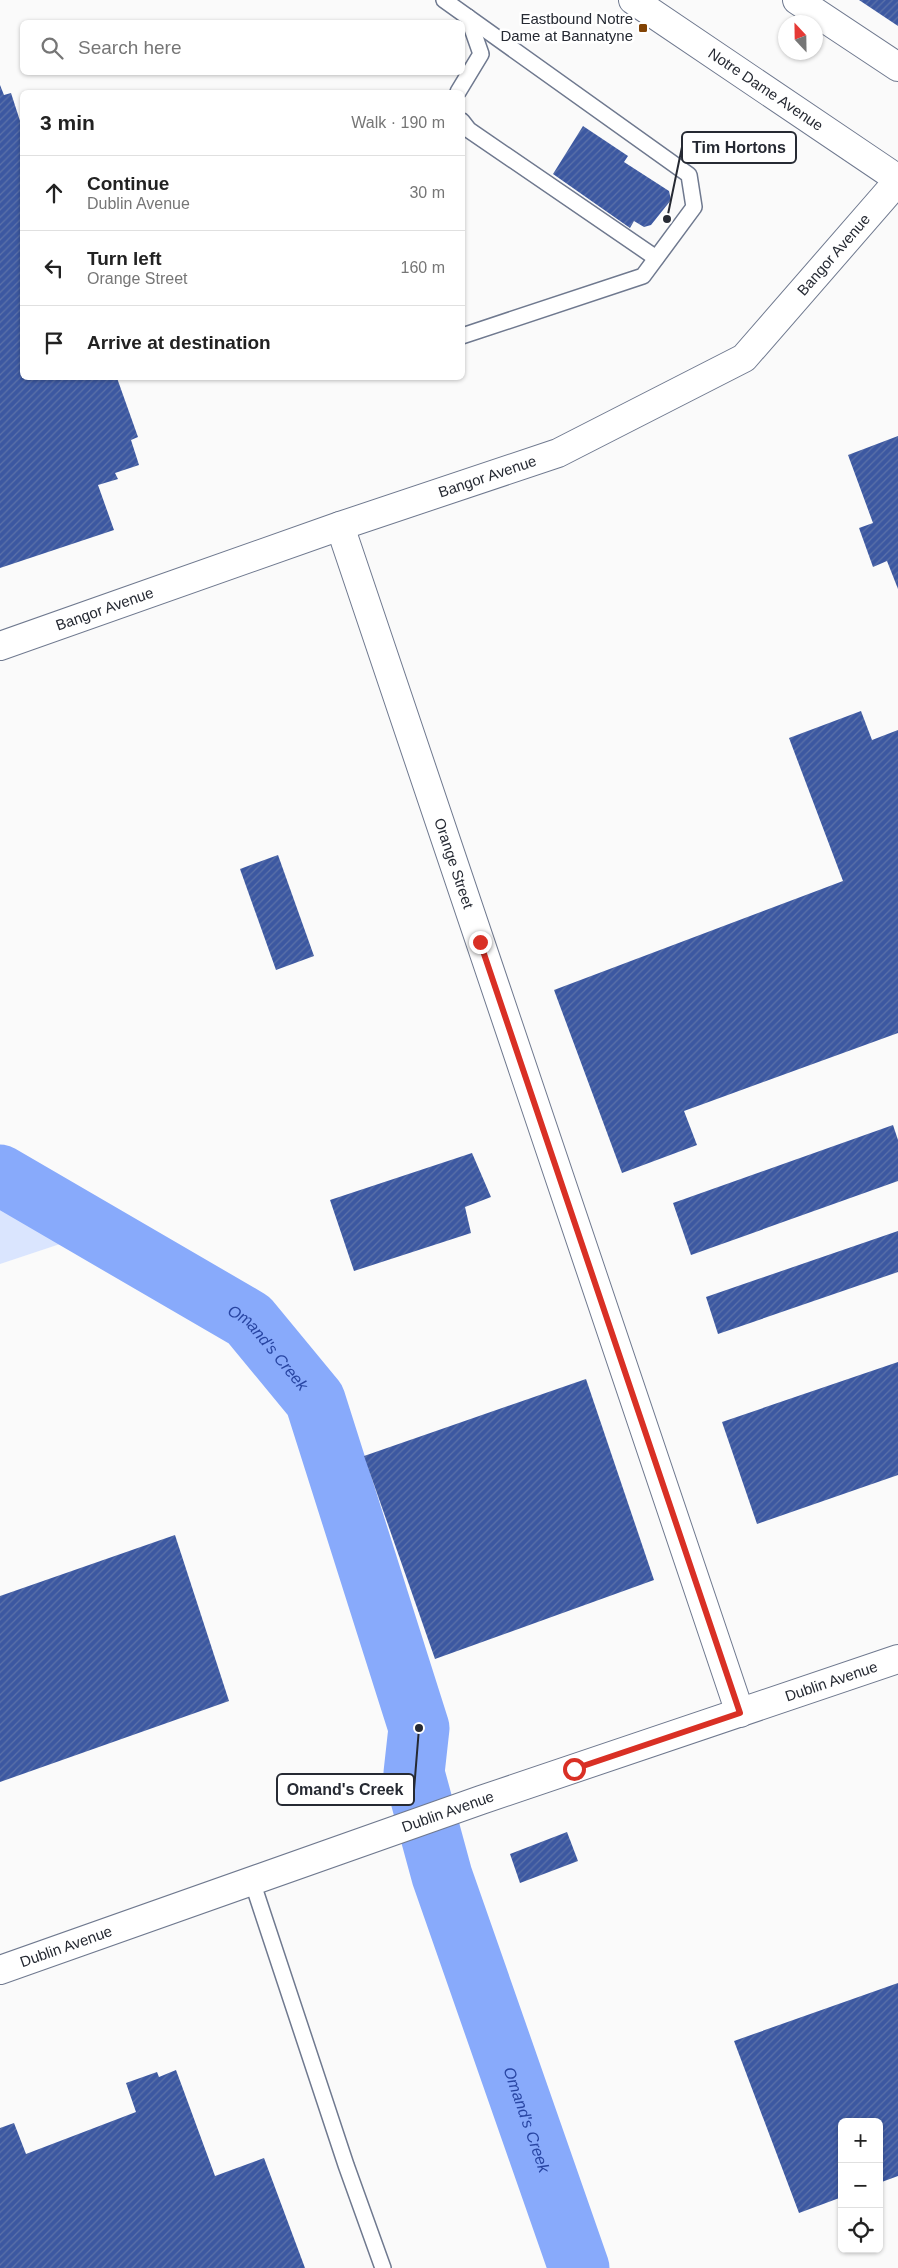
<!DOCTYPE html>
<html lang="en">
<head>
<meta charset="utf-8">
<style>
  :root { --surface:#fff; --page:#f6f6f6; --text:#222; --muted:#767676; --line:#e0e0e0 }
  body { margin:0; font-family:Arial,sans-serif; background:var(--page); color:var(--text) }
  .controls { position:absolute; right:15px; bottom:15px; display:grid; overflow:hidden; border-radius:8px; box-shadow:0 1px 4px #0004 }
  .controls button { width:45px; height:45px; display:grid; place-items:center; padding:0; border:0; border-bottom:1px solid var(--line); background:var(--surface); color:var(--text); font:25px sans-serif }
  .compass { position:absolute; left:778px; top:15px; width:45px; height:45px; border-radius:50%; background:var(--surface); box-shadow:0 1px 4px #0004; rotate:338deg }
  .stop { position:absolute; width:15px; height:15px; margin:-11px; border:4px solid #d93025; border-radius:50%; background:#fff }
  .stop.end { background:#d93025; border-color:#fff; box-shadow:0 1px 5px #0008 }
  .list { margin:0; padding:0; list-style:none }
  h2 { display:flex; justify-content:space-between; align-items:center; height:65px; margin:0; padding:0 20px; font-size:21px }
  h2 small { font-size:16px; font-weight:400; color:var(--muted) }
  .list li { display:grid; grid-template-columns:32px 1fr auto; gap:15px; align-items:center; box-sizing:border-box; height:75px; padding:0 20px; border-top:1px solid var(--line) }
  .list b { display:block; font-size:19px; white-space:nowrap }
  .list p { margin:0; font-size:16px; white-space:nowrap; color:var(--muted) }
  .list em { font-size:16px; font-style:normal; color:var(--muted) }
  .icon { flex:none; width:28px; height:28px; fill:none; stroke:currentColor; stroke-width:2; stroke-linecap:round; stroke-linejoin:round }
  .map { position:relative; flex:none; width:898px; height:2268px; overflow:hidden }
  .search { position:absolute; background:var(--surface); box-shadow:0 1px 4px #0004; left:20px; top:20px; width:445px; height:55px; display:flex; align-items:center; gap:12px; box-sizing:border-box; padding:0 18px; border-radius:8px; color:var(--muted); font-size:19px }
  .panel { position:absolute; background:var(--surface); box-shadow:0 1px 4px #0004; left:20px; top:90px; width:445px; height:290px; border-radius:8px }
  .map>svg:first-child { display:block }
  .green { fill:#dae5fe }
  .lines { fill:none; stroke-linecap:round; stroke-linejoin:round }
  .river { stroke:#88aafb; stroke-width:61 }
  .building { fill:url(#building-hatch) }
  .service-casing { stroke:#6f798f; stroke-width:18 }
  .minor-casing { stroke:#6f798f; stroke-width:30 }
  .secondary-casing { stroke:#6f798f; stroke-width:30 }
  .service { stroke:#fff; stroke-width:15 }
  .minor { stroke:#fff; stroke-width:28 }
  .secondary { stroke:#fff; stroke-width:28 }
  .route { stroke:#d93025; stroke-width:6 }
  .poi-dot { fill:#824304; stroke:#fff; stroke-width:2 }
  .labels { text-anchor:middle; stroke-width:5; stroke-linejoin:round; paint-order:stroke }
  .poi-label { font-size:15px; fill:#262a33; stroke:#fff; text-anchor:end }
  .street-label { font-size:15px; fill:#262a33; stroke:#fff }
  .water-label { font-size:16px; font-style:italic; fill:#2845a2; stroke:#fff }
  .leader { fill:none; stroke:#262a33; stroke-width:2 }
  .callout-dot { fill:#262a33; stroke:#fff; stroke-width:2 }
  .callout { fill:#fff; stroke:#262a33; stroke-width:2 }
  .callout-label { font-size:16px; text-anchor:middle; font-weight:bold; fill:#262a33 }
</style>
</head>
<body>
<div class="map">
<svg width="898" height="2268" viewBox="0 0 898 2268">
  <defs>
    <pattern id="building-hatch" width="6" height="6" patternUnits="userSpaceOnUse" patternTransform="scale(1.25)"><rect width="6" height="6" fill="#3c58a1"/><path d="M-1 1l2-2M0 6l6-6M5 7l2-2" fill="none" stroke="#5c72a9"/></pattern>
  </defs>
  <rect width="100%" height="100%" fill="#fafafa"/>
  <!-- green -->
  <polygon class="green" points="0,1189 96,1232 0,1264"/>
  <g class="lines">
    <!-- river -->
    <path class="river" id="s1" d="M0,1175L249,1320L315,1400L419,1728L414,1773L442,1876L579,2268"/>
  </g>
  <!-- building -->
  <g class="building">
    <polygon points="859,0 898,0 898,26"/>
    <polygon points="0,85 4,95 11,93 22,127 22,378 117,378 138,437 131,440 139,465 115,473 118,479 98,485 114,530 0,568"/>
    <polygon points="583,126 628,156 624,162 669,191 671,200 651,225 644,227 634,221 630,228 553,174"/>
    <polygon points="898,436 898,589 887,561 873,567 859,528 873,523 848,455"/>
    <polygon points="861,711 872,740 898,730 898,1033 684,1111 697,1145 622,1173 554,990 843,881 789,738"/>
    <polygon points="278,855 314,956 276,970 240,869"/>
    <polygon points="893,1125 898,1140 898,1181 691,1255 673,1203"/>
    <polygon points="472,1153 491,1197 465,1207 471,1233 354,1271 330,1200"/>
    <polygon points="898,1231 898,1272 718,1334 706,1297"/>
    <polygon points="898,1362 898,1475 757,1524 722,1422"/>
    <polygon points="586,1379 654,1580 435,1659 364,1456"/>
    <polygon points="175,1535 229,1701 0,1782 0,1596"/>
    <polygon points="567,1832 578,1861 520,1883 510,1854"/>
    <polygon points="898,1983 898,2176 879,2183 879,2122 842,2122 842,2197 799,2213 734,2041"/>
    <polygon points="176,2070 215,2176 264,2158 305,2268 0,2268 0,2128 14,2123 26,2154 136,2112 126,2083 157,2072 159,2077"/>
  </g>
  <g class="lines">
    <defs>
      <g id="service">
        <polyline points="444,0 689,175 694,207 643,276 462,336"/>
        <polyline points="458,92 481,54 468,17"/>
        <polyline points="462,121 469,130 656,258"/>
        <polyline points="252,1881 346,2165 383,2268"/>
      </g>
      <g id="minor">
        <path id="s2" d="M340,526L740,1713"/>
        <path id="s3" d="M0,646L340,526L558,453L744,358L898,181"/>
      </g>
      <g id="secondary">
        <path id="s4" d="M633,0L898,179"/>
        <polyline points="797,0 898,67"/>
        <path id="s5" d="M0,1970L481,1800L898,1659"/>
      </g>
    </defs>
    <!-- service casing -->
    <use href="#service" class="service-casing"/>
    <!-- minor casing -->
    <use href="#minor" class="minor-casing"/>
    <!-- secondary casing -->
    <use href="#secondary" class="secondary-casing"/>
    <!-- service -->
    <use href="#service" class="service"/>
    <!-- minor -->
    <use href="#minor" class="minor"/>
    <!-- secondary -->
    <use href="#secondary" class="secondary"/>
  </g>
  <g class="lines">
    <!-- route -->
    <polyline class="route" points="480,942 740,1713 574,1769"/>
  </g>
  <!-- markers -->
  <rect class="poi-dot" x="638" y="23" width="10" height="10" rx="2.5"/>
  <g class="labels">
    <!-- poi labels -->
    <g class="poi-label">
      <text x="633" y="24">Eastbound Notre<tspan x="633" dy="17">Dame at Bannatyne</tspan></text>
    </g>
    <!-- street labels -->
    <g class="street-label">
      <text dy="5" stroke="none"><textPath href="#s4" startOffset="160">Notre Dame Avenue</textPath></text>
      <text dy="5" stroke="none"><textPath href="#s3" startOffset="936">Bangor Avenue</textPath></text>
      <text dy="5" stroke="none"><textPath href="#s3" startOffset="516">Bangor Avenue</textPath></text>
      <text dy="5" stroke="none"><textPath href="#s3" startOffset="111">Bangor Avenue</textPath></text>
      <text dy="5" stroke="none"><textPath href="#s2" startOffset="356">Orange Street</textPath></text>
      <text dy="5" stroke="none"><textPath href="#s5" startOffset="880">Dublin Avenue</textPath></text>
      <text dy="5" stroke="none"><textPath href="#s5" startOffset="475">Dublin Avenue</textPath></text>
      <text dy="5" stroke="none"><textPath href="#s5" startOffset="70">Dublin Avenue</textPath></text>
    </g>
    <!-- water labels -->
    <g class="water-label">
      <text dy="6" stroke="none"><textPath href="#s1" startOffset="321">Omand's Creek</textPath></text>
      <text dy="6" stroke="none"><textPath href="#s1" startOffset="1146">Omand's Creek</textPath></text>
    </g>
  </g>
  <!-- callouts -->
  <path class="leader" d="M667 219L682 147M419 1728L414 1790"/>
  <g class="callout-dot">
    <circle cx="667" cy="219" r="5"/>
    <circle cx="419" cy="1728" r="5"/>
  </g>
  <g class="callout">
    <rect x="682" y="132" width="114" height="31" rx="5"/>
    <rect x="277" y="1774" width="137" height="31" rx="5"/>
  </g>
  <g class="callout-label">
    <text x="739" y="153">Tim Hortons</text>
    <text x="345" y="1795">Omand's Creek</text>
  </g>
</svg>
<div class="controls">
<button>+</button>
<button>−</button>
<button><svg class="icon" aria-label="locate" viewBox="0 0 24 24"><circle cx="12" cy="12" r="6"/><path d="M12 2v4M12 18v4M2 12h4M18 12h4"/></svg></button>
</div>
<svg class="compass" viewBox="-18 -18 36 36"><path d="M0-13l5 13h-10z" fill="#e53935"/><path d="M0 13l5-13h-10z" fill="#767676"/></svg>
<div class="stop" style="left:574px;top:1769px"></div>
<div class="stop end" style="left:480px;top:942px"></div>
<div class="search"><svg class="icon" aria-label="search" viewBox="0 0 24 24"><circle cx="10" cy="10" r="6"/><path d="M15 15l6 6"/></svg>Search here</div>
<section class="panel">
<h2>3 min<small>Walk · 190 m</small></h2>
<ul class="list">
<li><svg class="icon" aria-label="ahead" viewBox="0 0 24 24"><path d="M12 20V5M6 11l6-6 6 6"/></svg><div><b>Continue</b><p>Dublin Avenue</p></div><em>30 m</em></li>
<li><svg class="icon" aria-label="left" viewBox="0 0 24 24"><path d="M17 20v-9H6M10 6l-5 5 5 5"/></svg><div><b>Turn left</b><p>Orange Street</p></div><em>160 m</em></li>
<li><svg class="icon" aria-label="arrive" viewBox="0 0 24 24"><path d="M6 21V4h12l-3 4 3 4H6"/></svg><div><b>Arrive at destination</b></div></li>
</ul>
</section>
</div>
</body>
</html>
